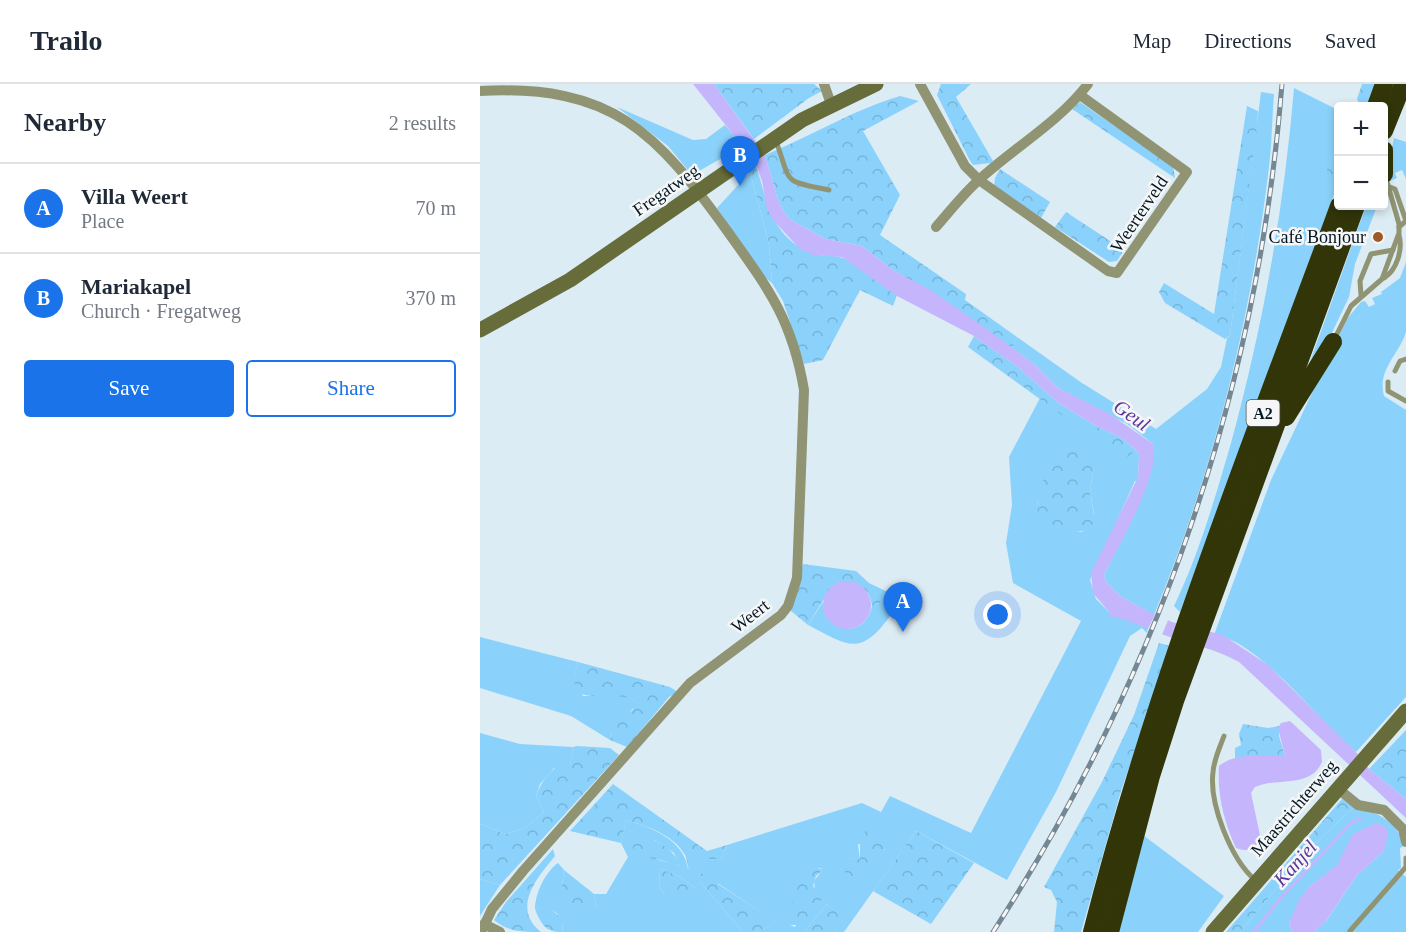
<!DOCTYPE html>
<html lang="en">
<head>
<meta charset="utf-8">
<style>
  :root { --surface:#fff; --page:#f2f2f3; --text:#1f2937; --muted:#747a83; --line:#e0e1e3; --accent:#1a73e8 }
  body { margin:0; font-family:"Times New Roman",serif; background:var(--page); color:var(--text) }
  .controls { position:absolute; right:18px; top:18px; display:grid; overflow:hidden; border-radius:6px; box-shadow:0 3px 9px #0003 }
  .controls button { width:54px; height:54px; display:grid; place-items:center; padding:0; border:0; border-bottom:2px solid var(--line); background:var(--surface); color:var(--text); font:30px sans-serif }
  .you { position:absolute; left:518px; top:531px; width:21px; height:21px; margin:-15px; border:4px solid #fff; border-radius:50%; background:#1a73e8; box-shadow:0 0 0 9px #1a73e833 }
  .badge { display:grid; place-items:center; width:39px; height:39px; border-radius:50%; background:var(--accent); color:#fff; font-size:20px; font-weight:700 }
  .pin { position:absolute; translate:-50% -50px; filter:drop-shadow(0 2px 3px #0008) }
  .pin::after { content:''; position:absolute; top:32px; width:21px; height:18px; background:inherit; clip-path:polygon(0 0,100% 0,50% 100%) }
  .list { margin:0; padding:0; list-style:none }
  h2 { display:flex; justify-content:space-between; align-items:center; height:78px; margin:0; padding:0 24px; font-size:26px }
  h2 small { font-size:20px; font-weight:400; color:var(--muted) }
  .list li { display:grid; grid-template-columns:39px 1fr auto; gap:18px; align-items:center; box-sizing:border-box; height:90px; padding:0 24px; border-top:2px solid var(--line) }
  .list b { display:block; font-size:22px; white-space:nowrap }
  .list p { margin:0; font-size:20px; white-space:nowrap; color:var(--muted) }
  .list em { font-size:20px; font-style:normal; color:var(--muted) }
  .actions { display:flex; gap:12px; padding:18px 24px }
  .actions a { flex:1; padding:14px 0; border:2px solid var(--accent); border-radius:6px; text-align:center; font-size:21px; color:var(--accent) }
  .actions .main { background:var(--accent); color:#fff }
  .map { position:relative; flex:none; width:926px; height:848px; overflow:hidden }
  header { display:flex; align-items:center; gap:36px; box-sizing:border-box; height:84px; padding:0 30px; background:var(--surface); border-bottom:2px solid var(--line) }
  header strong { font-size:28px }
  nav { display:flex; gap:33px; margin-inline-start:auto; font-size:21px }
  main { display:flex }
  aside { flex:1; background:var(--surface) }
  .map>svg:first-child { display:block }
  .green { fill:#8ad2fb; fill-rule:evenodd }
  .forest { fill:url(#forest-crowns) }
  .water { fill:#c5b5fd }
  .pier { fill:#dcecf5 }
  .lines { fill:none; stroke-linecap:round; stroke-linejoin:round }
  .stream { stroke:#c5b5fd; stroke-width:3 }
  .lane { stroke:#909473; stroke-width:5 }
  .street { stroke:#909473; stroke-width:10 }
  .secondary { stroke:#666c3a; stroke-width:15 }
  .highway { stroke:#313508; stroke-width:18 }
  .rail-casing { stroke:#748792; stroke-width:5 }
  .rail { stroke:#f6f6f6; stroke-width:3; stroke-dasharray:9; stroke-linecap:butt }
  .poi-dot { fill:#9d5a29; stroke:#f6f6f6; stroke-width:2 }
  .labels { text-anchor:middle; stroke-width:5; stroke-linejoin:round; paint-order:stroke }
  .shield { fill:#f6f6f6; stroke:#4a5a63; stroke-width:1.5 }
  .shield-label { font-size:16px; font-weight:bold; fill:#001724 }
  .street-label { font-size:18px; fill:#001724; stroke:#f6f6f6 }
  .poi-label { font-size:18px; fill:#001724; stroke:#f6f6f6; text-anchor:end }
  .water-label { font-size:20px; font-style:italic; fill:#59379d; stroke:#f6f6f6 }
</style>
</head>
<body>
<header>
<strong>Trailo</strong>
<nav><a>Map</a><a>Directions</a><a>Saved</a></nav>
</header>
<main>
<aside>
<h2>Nearby<small>2 results</small></h2>
<ul class="list">
<li><span class="badge">A</span><div><b>Villa Weert</b><p>Place</p></div><em>70 m</em></li>
<li><span class="badge">B</span><div><b>Mariakapel</b><p>Church · Fregatweg</p></div><em>370 m</em></li>
</ul>
<div class="actions"><a class="main">Save</a><a>Share</a></div>
</aside>
<div class="map">
<svg width="926" height="848" viewBox="0 0 926 848">
  <defs>
    <pattern id="forest-crowns" width="20" height="18" patternUnits="userSpaceOnUse" patternTransform="scale(1.5)"><rect width="20" height="18" fill="#8ad2fb"/><path d="M2 6a3 3 0 1 1 6 0M12 15a3 3 0 1 1 6 0" fill="none" stroke="#75b4d7"/></pattern>
  </defs>
  <rect width="100%" height="100%" fill="#dcecf5"/>
  <!-- green -->
  <g class="green">
    <path d="M814,4L858,26V55L843,100L856,105L700,528L694,522C719,470 735,414 751,359C783,242 804,124 814,4Z"/>
    <path d="M781,8L794,10C792,34 792,59 789,83C771,236 733,388 674,531L640,512L625,497L624,491L657,423L673,360L647,340L578,304L554,280L532,264L537,253L602,299L676,345L727,305L741,283L747,254L750,251Z"/>
    <polygon points="137,23 213,56 226,55 245,41 263,62 212,91 188,62"/>
    <polygon points="914,54 926,58 926,95 922,86 915,89 917,94 910,97 909,79"/>
    <polygon points="270,88 289,160 292,199 283,192 237,124"/>
    <polygon points="886,122 897,122 875,180 869,213 848,257 826,289"/>
    <path d="M926,178C926,194 926,235 926,248C919,271 897,285 904,312L926,326V613L876,668C842,640 776,554 734,551L791,396L867,235L881,218L885,217L889,223L895,220L892,214L902,210L901,208L920,194Z"/>
    <path d="M560,314L644,375L656,366L659,370L658,398L655,397L610,496L616,515L629,528V532C639,530 661,538 669,545L667,549L662,544L650,552L576,708L527,796L436,747L364,848H354L364,834L347,820L324,848H275L297,839L236,798H220L263,848H82C85,831 71,820 55,825C55,810 65,788 78,779L84,786L82,802L117,825L114,810H126L148,773L141,759L146,736C171,743 204,756 208,785L225,775L241,776L247,761L382,719L401,728L410,712L491,749L601,537L533,499L526,459L532,421L529,373ZM572,381L613,388L610,408L614,429L602,448C578,448 571,438 557,420ZM175,756L194,769L199,782L169,773L156,771ZM378,760L405,765L361,786L367,774L380,776ZM339,784L343,785L334,797L335,807L315,843L310,841ZM180,785L199,792L215,804L185,811L179,802Z"/>
    <path d="M416,512L430,519L419,537L410,532C380,574 367,561 328,541L343,518V523L365,545C380,545 389,537 392,522Z"/>
    <polygon points="0,553 98,578 94,594 103,612 144,612 154,616 155,622 131,650 130,656 91,632 0,604"/>
    <polygon points="0,649 40,660 93,663 90,683 74,684 60,700 56,712 64,728 46,743 26,750 0,740"/>
    <path d="M874,723C902,730 912,735 926,761L920,764L921,784L918,786L926,793V848H834L847,836L877,791L904,767H866L858,781L829,803L809,839L812,848H760L829,765Z"/>
    <polygon points="663,751 744,812 718,848 635,848"/>
    <polygon points="0,795 20,801 0,832"/>
  </g>
  <!-- forest -->
  <g class="forest">
    <polygon points="234,0 334,0 342,7 329,14 274,55"/>
    <polygon points="461,0 491,0 476,13 513,77 511,79 493,81 489,75 457,11"/>
    <polygon points="882,0 895,0 887,22 880,22 877,15"/>
    <path d="M420,12L439,17L383,47L420,111L400,151L486,210L485,216L537,253L532,264L449,206L414,187L382,162L346,155L311,136L304,128L298,116L285,71C331,52 373,26 420,12Z"/>
    <polygon points="600,18 693,82 695,94 592,25"/>
    <polygon points="767,22 778,27 777,43 750,251 745,255 685,219 679,208 684,199 734,230"/>
    <polygon points="858,55 858,96 856,105 842,100"/>
    <path d="M275,78C287,115 289,151 331,169C340,173 353,170 363,174C383,182 399,199 417,211L413,222L380,206L343,276L324,280L303,217L292,199L289,160L270,88Z"/>
    <polygon points="520,85 570,118 561,134 514,103 515,94"/>
    <polygon points="586,128 644,166 637,177 629,178 575,143"/>
    <polygon points="494,252 535,281 580,320 618,343 640,353 656,366 644,376 488,263"/>
    <path d="M585,361L610,377L613,388L610,408L615,437C601,459 570,444 557,426C557,411 571,365 585,361Z"/>
    <path d="M323,480L376,487L389,499L416,512L392,522C390,502 378,500 360,498L350,505L328,541L311,527Z"/>
    <polygon points="679,559 691,562 641,707 601,848 574,848 577,818 571,806 564,803 622,698 654,631"/>
    <path d="M98,578L190,603L198,608L189,613L147,663L130,656C132,642 141,633 153,626L154,616C135,607 114,617 95,608L94,594Z"/>
    <polygon points="763,640 788,644 799,642 799,652 805,672 755,674 755,664 761,661 759,650"/>
    <polygon points="926,646 926,715 889,685"/>
    <path d="M97,662L130,664L139,671L20,801L0,795V740L26,750L46,743L64,728L56,712C62,696 70,686 84,678L90,682L93,663Z"/>
    <path d="M133,700L227,767L247,761L241,776L225,775L211,790C207,784 208,778 205,771C194,751 167,742 146,736L141,759L90,747Z"/>
    <polygon points="862,715 874,723 829,765 760,848 746,848"/>
    <path d="M154,747C171,755 196,762 199,783L181,776L156,772L150,756Z"/>
    <polygon points="386,747 399,749 405,757 405,764 383,795 378,797 361,785 361,780 367,774 380,775 380,750"/>
    <polygon points="436,747 494,779 451,840 393,807"/>
    <path d="M73,765L75,772C57,794 31,824 61,848C43,848 28,848 14,836L26,818Z"/>
    <polygon points="228,784 240,786 238,800 298,839 275,848 263,848 220,798 220,791"/>
    <polygon points="316,784 344,785 336,792 333,802 342,815 320,841 310,841"/>
    <polygon points="180,785 199,792 215,804 198,814 185,811 179,802"/>
    <polygon points="84,786 114,810 117,825 95,822 85,814 82,802"/>
    <polygon points="347,820 365,834 354,848 324,848"/>
    <path d="M62,823L70,824L82,835V848C65,848 61,840 55,825Z"/>
  </g>
  <!-- water -->
  <g class="water">
    <path d="M213,0H234L285,71L298,116L304,128L311,136L346,155L382,162L414,187L449,205L504,243L554,280L578,304L630,330L673,360C682,389 638,462 624,491L625,497L640,512L667,527L692,538L743,551L788,581L876,668L889,685L926,715V734L759,578C736,565 709,560 684,551C664,544 650,535 629,532V528L613,509L611,489L656,397H658L659,370L656,366L640,353L618,343L580,320L535,281L494,252L417,212L362,173L333,171L320,165L293,136L287,125L282,97L275,78Z"/>
    <circle cx="367" cy="521" r="24"/>
    <path d="M810,637L841,666L842,678C830,705 797,693 775,703L771,709L781,756C775,766 767,768 756,764C744,738 737,711 739,682C757,667 782,673 805,672L798,644L801,639Z"/>
    <polygon points="896,739 905,742 908,750 904,767 877,791 846,837 834,848 812,848 809,839 819,816 829,803 857,781 873,750"/>
  </g>
  <!-- pier -->
  <polygon class="pier" points="676,528 689,534 681,553 667,547"/>
  <g class="lines">
    <!-- stream -->
    <polyline class="stream" points="774,848 799,816 873,737 881,735"/>
    <!-- lane -->
    <g class="lane">
      <path d="M296,57C312,101 301,96 349,106"/>
      <polyline points="907,102 915,105 926,137 919,143"/>
      <path d="M904,194C917,186 923,165 919,151"/>
      <polyline points="881,211 880,197 891,170 913,166"/>
      <polyline points="854,256 871,222 902,195 919,149 919,140 905,91"/>
      <polyline points="915,287 920,277 926,275"/>
      <polyline points="908,298 908,307 926,317"/>
      <path d="M744,652C740,663 734,675 733,688C729,720 751,775 775,796"/>
      <polyline points="870,847 926,783 926,774"/>
    </g>
    <!-- street -->
    <g class="street">
      <polyline points="344,0 351,20"/>
      <polyline points="440,0 485,82 499,96 628,187 637,189 707,88 600,11"/>
      <path d="M0,7C133,0 176,48 248,148C288,204 312,235 324,306L317,494L308,522L301,531L210,599L43,787L12,825L1,848"/>
      <path d="M456,143C470,127 484,109 500,95C535,63 579,38 608,0"/>
      <polyline points="857,704 878,721 904,726 923,745 926,758"/>
      <polyline points="4,840 20,848"/>
    </g>
    <!-- secondary -->
    <g class="secondary">
      <polyline points="0,246 90,196 322,36 396,0"/>
      <polyline points="733,848 926,627"/>
    </g>
    <!-- highway -->
    <g class="highway">
      <polyline points="896,22 904,0"/>
      <polyline points="904,47 923,0"/>
      <polyline points="904,66 904,90"/>
      <polyline points="806,333 853,258"/>
      <path d="M612,848C675,600 771,361 859,122"/>
      <polyline points="630,848 671,692 695,617 876,122"/>
    </g>
    <defs>
      <path id="rail" d="M513,848C679,592 778,304 802,0"/>
    </defs>
    <!-- rail casing -->
    <use href="#rail" class="rail-casing"/>
    <!-- rail -->
    <use href="#rail" class="rail"/>
  </g>
  <!-- markers -->
  <circle class="poi-dot" cx="898" cy="153" r="6"/>
  <g class="labels">
    <!-- shield labels -->
    <rect class="shield" x="766.5" y="316" width="33" height="26" rx="4.5"/>
    <g class="shield-label">
      <text x="783" y="335">A2</text>
    </g>
    <!-- street labels -->
    <g class="street-label">
      <text transform="translate(186 106) rotate(-35)" y="6">Fregatweg</text>
      <text transform="translate(659 130) rotate(-56)" y="6">Weerterveld</text>
      <text transform="translate(270 532) rotate(-38)" y="6">Weert</text>
      <text transform="translate(814 724) rotate(-49)" y="6">Maastrichterweg</text>
    </g>
    <!-- poi labels -->
    <g class="poi-label">
      <text x="886" y="159">Café Bonjour</text>
    </g>
    <!-- water labels -->
    <g class="water-label">
      <text transform="translate(652 331) rotate(35)" y="7">Geul</text>
      <text transform="translate(815 779) rotate(-48)" y="7">Kanjel</text>
    </g>
  </g>
</svg>
<div class="controls">
<button>+</button>
<button>−</button>
</div>
<div class="you"></div>
<div class="pin badge" style="left:423px;top:548px">A</div>
<div class="pin badge" style="left:260px;top:102px">B</div>
</div>
</main>
</body>
</html>
